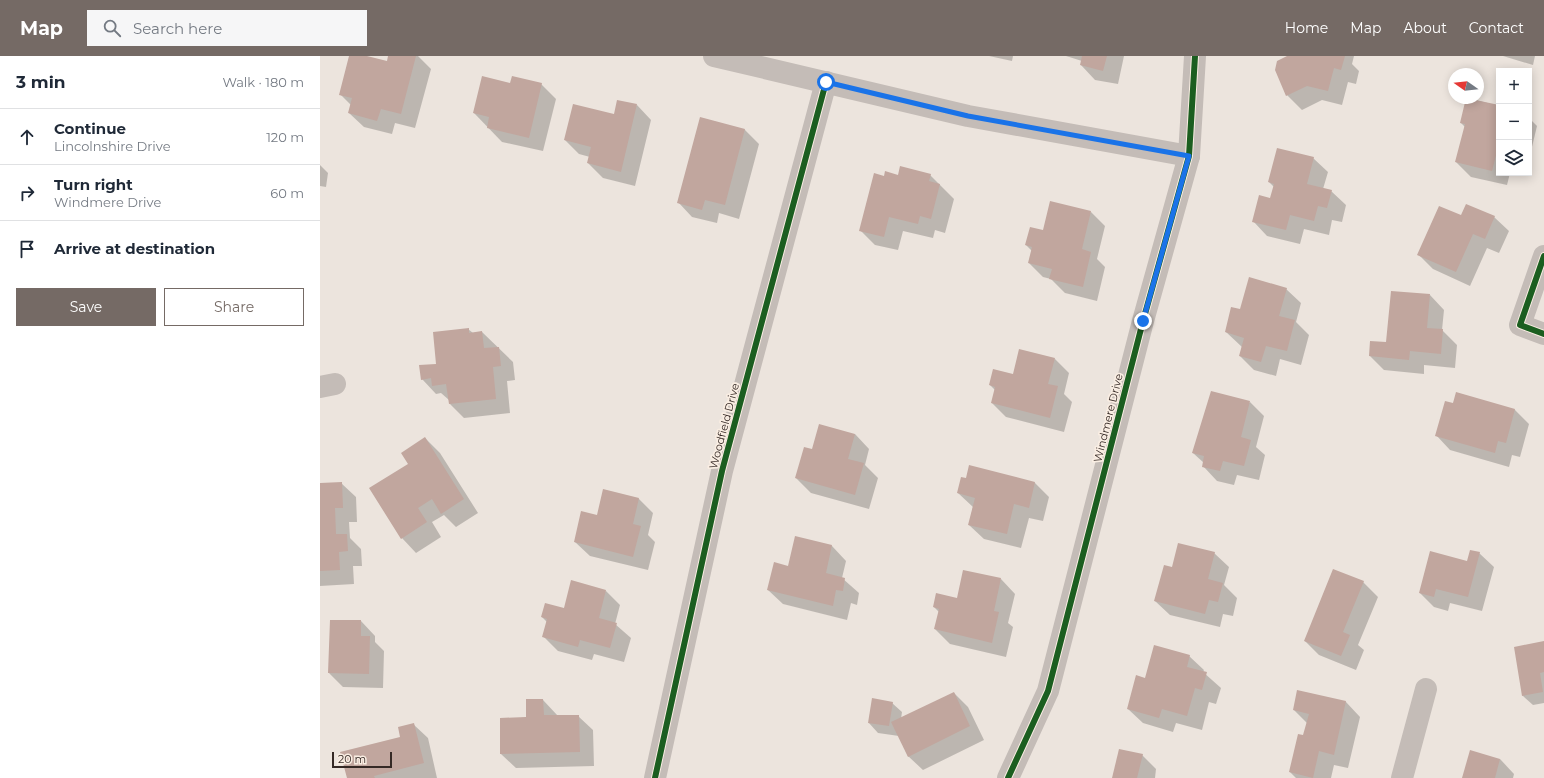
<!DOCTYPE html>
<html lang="en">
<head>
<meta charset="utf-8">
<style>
  :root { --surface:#fff; --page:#f6f6f7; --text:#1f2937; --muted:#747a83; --line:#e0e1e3; --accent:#756a65 }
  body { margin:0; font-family:Montserrat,sans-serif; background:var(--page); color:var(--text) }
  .controls { position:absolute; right:12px; top:12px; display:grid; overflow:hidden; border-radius:0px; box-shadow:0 2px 10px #0003 }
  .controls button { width:36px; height:36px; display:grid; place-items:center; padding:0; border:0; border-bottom:1px solid var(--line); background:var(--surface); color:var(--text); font:20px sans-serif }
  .compass { position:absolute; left:1128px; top:12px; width:36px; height:36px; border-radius:50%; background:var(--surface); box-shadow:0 2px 10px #0003; rotate:284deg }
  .scale { position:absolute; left:12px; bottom:10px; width:60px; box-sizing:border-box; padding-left:4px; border:2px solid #352925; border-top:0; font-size:11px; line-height:14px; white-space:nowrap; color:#352925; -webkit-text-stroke:3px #faeee3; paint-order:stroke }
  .stop { position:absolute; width:12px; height:12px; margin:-9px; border:3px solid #1a73e8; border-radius:50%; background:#fff }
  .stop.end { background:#1a73e8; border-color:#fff; box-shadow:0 1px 4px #0008 }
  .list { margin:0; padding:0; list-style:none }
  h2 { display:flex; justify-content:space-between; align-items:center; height:52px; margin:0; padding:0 16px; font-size:17px }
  h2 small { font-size:13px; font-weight:400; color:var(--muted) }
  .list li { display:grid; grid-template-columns:26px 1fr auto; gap:12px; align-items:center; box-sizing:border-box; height:56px; padding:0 16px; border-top:1px solid var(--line) }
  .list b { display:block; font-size:15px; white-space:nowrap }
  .list p { margin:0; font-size:13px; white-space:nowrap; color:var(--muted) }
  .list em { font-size:13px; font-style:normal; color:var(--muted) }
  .actions { display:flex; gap:8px; padding:12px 16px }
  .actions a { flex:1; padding:9px 0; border:1px solid var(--accent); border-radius:0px; text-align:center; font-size:14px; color:var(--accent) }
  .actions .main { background:var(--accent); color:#fff }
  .icon { flex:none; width:22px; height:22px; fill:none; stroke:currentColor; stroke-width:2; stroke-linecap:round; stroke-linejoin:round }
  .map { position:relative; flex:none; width:1224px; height:722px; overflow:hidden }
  header { display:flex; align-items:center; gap:24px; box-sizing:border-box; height:56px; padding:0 20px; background:var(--accent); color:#fff }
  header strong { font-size:19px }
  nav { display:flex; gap:22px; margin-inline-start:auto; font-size:14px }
  .search { width:280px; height:36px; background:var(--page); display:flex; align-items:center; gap:10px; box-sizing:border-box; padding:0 14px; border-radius:0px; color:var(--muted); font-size:15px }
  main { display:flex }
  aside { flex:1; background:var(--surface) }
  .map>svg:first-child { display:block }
  .shadow { fill:#0003 }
  .building { fill:#c1a69e }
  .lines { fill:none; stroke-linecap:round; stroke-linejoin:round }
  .street { stroke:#c4bcb7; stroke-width:22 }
  .cycleway-casing { stroke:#faeee3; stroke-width:8 }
  .cycleway { stroke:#1b5e20; stroke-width:6 }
  .route { stroke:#1a73e8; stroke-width:5 }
  .labels { text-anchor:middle; stroke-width:3.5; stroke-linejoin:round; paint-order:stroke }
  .street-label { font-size:11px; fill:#352925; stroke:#faeee3 }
</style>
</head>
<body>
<header>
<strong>Map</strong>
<div class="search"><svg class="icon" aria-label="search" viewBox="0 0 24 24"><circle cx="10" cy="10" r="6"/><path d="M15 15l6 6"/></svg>Search here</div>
<nav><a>Home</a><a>Map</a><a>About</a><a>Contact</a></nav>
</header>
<main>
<aside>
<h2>3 min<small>Walk · 180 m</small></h2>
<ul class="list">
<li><svg class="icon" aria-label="ahead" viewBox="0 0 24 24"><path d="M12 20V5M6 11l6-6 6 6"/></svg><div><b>Continue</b><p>Lincolnshire Drive</p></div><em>120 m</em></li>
<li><svg class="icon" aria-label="right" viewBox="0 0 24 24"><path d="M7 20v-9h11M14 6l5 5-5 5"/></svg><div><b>Turn right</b><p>Windmere Drive</p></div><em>60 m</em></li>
<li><svg class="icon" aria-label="arrive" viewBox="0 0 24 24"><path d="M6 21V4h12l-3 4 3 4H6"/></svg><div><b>Arrive at destination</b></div></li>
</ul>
<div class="actions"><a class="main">Save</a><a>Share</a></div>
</aside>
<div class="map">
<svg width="1224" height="722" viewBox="0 0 1224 722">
  <rect width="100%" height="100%" fill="#ece4dd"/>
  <!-- shadow -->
  <g class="shadow">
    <polygon points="30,0 43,0 68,6 69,0 98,0 111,13 95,72 75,67 72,78 44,71 29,57 31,49 20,38"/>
    <polygon points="669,0 693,0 692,5"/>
    <polygon points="746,0 804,0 798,28 775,24 761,9 762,5"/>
    <polygon points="970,0 1034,0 1032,8 1039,15 1036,28 1028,26 1022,49 1002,44 982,54 967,39"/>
    <polygon points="1183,0 1215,0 1213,9"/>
    <polygon points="191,28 221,28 236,43 223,95 182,86 154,57"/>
    <polygon points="1148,42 1179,50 1179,117 1190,117 1187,129 1151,121 1136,106 1145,71 1141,67"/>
    <polygon points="317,49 331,64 315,130 283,122 268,107 270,101 259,98 245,84"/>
    <polygon points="381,62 425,74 439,88 419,163 399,157 397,167 372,161 358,146"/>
    <polygon points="1209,62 1217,70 1211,95 1209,94"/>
    <polygon points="993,102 1008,116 1003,133 1011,135 1026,149 1022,166 1012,164 1009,179 984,173 980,188 947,180 933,165 951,143 954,131 949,126"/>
    <polygon points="0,109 8,117 6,131 0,130"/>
    <polygon points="610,119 634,143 625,177 615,174 613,182 583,175 578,194 555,189 540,174 564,121"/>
    <polygon points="771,156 785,170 777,203 785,211 777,245 745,237 731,223 723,221 709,207 712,195 706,189 724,175"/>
    <polygon points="1141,161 1174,161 1189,175 1179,197 1167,192 1150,230 1113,213 1099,199"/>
    <polygon points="966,233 981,247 976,266 989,279 981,309 960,303 956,320 934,314 920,300 922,291 906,276 921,255"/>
    <polygon points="1110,239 1124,254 1122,274 1137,289 1135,312 1104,309 1104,318 1064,314 1050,300 1067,288"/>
    <polygon points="148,273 153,277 162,276 193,306 195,324 187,325 190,357 144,362 130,348 129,344 121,337 116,338 102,323 117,308"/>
    <polygon points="735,303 749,317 744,338 752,346 744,376 686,361 672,347 675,334 670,329"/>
    <polygon points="1137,337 1195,354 1209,368 1200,401 1192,399 1189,411 1130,394 1116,379 1133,348"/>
    <polygon points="930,346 944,360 936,391 945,399 939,424 917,419 914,429 897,425 883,410 884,407 873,397"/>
    <polygon points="535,378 549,393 545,409 558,422 549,453 491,437 476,422 493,394"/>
    <polygon points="105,382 120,397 158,457 136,471 124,459 112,466 121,481 96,497 82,482 89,408"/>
    <polygon points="650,411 715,427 729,441 723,465 709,462 701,492 664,483 649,469 653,451 638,437 646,424"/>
    <polygon points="21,427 36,441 37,466 29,466 30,482 41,493 42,510 33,510 34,528 0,530 0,428"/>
    <polygon points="284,434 319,443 333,457 328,479 335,486 328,514 270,500 255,486 278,460"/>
    <polygon points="476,482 512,490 526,505 522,522 539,537 537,549 531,547 527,564 463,548 448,534 469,511"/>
    <polygon points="894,497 909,511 904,529 917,542 913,560 903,558 900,571 850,559 835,545 853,513"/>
    <polygon points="1159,497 1174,511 1162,555 1130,547 1128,555 1114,551 1100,537 1148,506"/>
    <polygon points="681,523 695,538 688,567 693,571 686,601 630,588 615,573 619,556 614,551 637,543"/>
    <polygon points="1043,526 1058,541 1038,589 1044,594 1036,614 999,599 985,585"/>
    <polygon points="286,535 300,549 295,568 311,582 304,606 274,598 272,604 238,595 223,580 227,566 222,561"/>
    <polygon points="41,565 55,580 55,586 64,595 63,632 23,631 9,617"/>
    <polygon points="1224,586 1224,647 1213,649 1203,640"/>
    <polygon points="869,600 884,614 883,616 901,632 896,648 889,646 882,674 856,667 853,676 823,667 808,653 825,623"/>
    <polygon points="978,635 1026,646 1040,661 1028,712 1014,709 1011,722 976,722 970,716 984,681 987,667 974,654"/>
    <polygon points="634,637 648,651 664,684 603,714 588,700 579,680 558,677 549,667 572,647 582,656 581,663"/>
    <polygon points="223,644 238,660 258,660 273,674 274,710 196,712 181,698 207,662"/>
    <polygon points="93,668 108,682 117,722 28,722 82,682"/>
    <polygon points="822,699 836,713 835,722 793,722"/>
    <polygon points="1180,703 1194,718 1193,722 1143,722"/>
  </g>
  <!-- building -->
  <g class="building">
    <polygon points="29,0 47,0 67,5 68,0 96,0 81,58 61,53 57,65 28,57 32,42 19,39"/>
    <polygon points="762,0 787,0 783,15 760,9"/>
    <polygon points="967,0 1025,0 1021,14 1014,12 1008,35 987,30 966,40 955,14 957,5"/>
    <polygon points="162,20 190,27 192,20 222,27 209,82 167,72 169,61 153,57"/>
    <polygon points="1146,42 1179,49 1179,88 1172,115 1135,106 1145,68 1140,67"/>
    <polygon points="297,44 317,48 301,116 267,107 271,91 244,84 253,48 294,58"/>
    <polygon points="380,61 425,73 405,149 385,144 382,154 357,147"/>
    <polygon points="957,92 994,101 987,128 1012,134 1007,152 998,150 994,165 970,159 966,174 932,166 939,139 950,142 954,128 948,126"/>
    <polygon points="580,110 611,118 609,125 620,128 611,163 600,160 598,168 569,161 564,181 539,175 554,117 564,120 565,115 578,119"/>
    <polygon points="730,145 771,155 762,193 771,196 763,231 729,223 732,213 708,207 712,191 705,189 710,171 723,174"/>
    <polygon points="1146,148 1175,160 1165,183 1153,178 1136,216 1097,199 1119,150 1141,159"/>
    <polygon points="929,221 967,232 959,260 975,264 967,295 946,290 941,306 919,300 924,282 905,276 911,251 920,253"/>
    <polygon points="1071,235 1110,238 1107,272 1123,273 1121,298 1090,295 1089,304 1049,300 1050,285 1066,286"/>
    <polygon points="149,272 149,277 162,275 164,292 179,291 181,310 173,311 176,343 129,348 126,328 112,330 111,322 101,324 99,309 116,308 113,276"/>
    <polygon points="699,293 735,302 728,328 738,330 730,362 671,347 675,331 669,329 673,313 693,318"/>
    <polygon points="891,335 930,345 921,381 931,384 924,410 903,405 900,415 882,411 884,400 872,397"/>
    <polygon points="1136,336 1195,353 1186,387 1178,385 1175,397 1115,380 1125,345 1133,347"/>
    <polygon points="499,368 535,378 528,403 544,407 535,439 475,422 484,391 492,393"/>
    <polygon points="105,381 144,443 121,458 112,443 98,452 107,466 81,483 49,432 88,408 81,397"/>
    <polygon points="649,409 715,426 709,452 694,448 687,478 648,469 655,442 637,437 641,421 646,422"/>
    <polygon points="22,426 23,452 15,452 16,478 27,478 28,495 19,496 20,514 0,515 0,427"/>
    <polygon points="283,433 319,442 313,468 321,470 313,501 254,486 261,455 277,459"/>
    <polygon points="475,480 512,489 506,517 525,522 523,535 516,534 513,550 447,534 454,506 468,510"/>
    <polygon points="858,487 895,496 888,523 903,527 898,546 889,544 885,558 834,545 844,509 852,511"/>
    <polygon points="1150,494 1160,496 1148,541 1116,533 1114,541 1099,537 1110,495 1147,505"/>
    <polygon points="1013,513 1044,525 1023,576 1030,579 1021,600 984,585"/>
    <polygon points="643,514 681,522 674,555 679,556 672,587 614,573 619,553 613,551 616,537 637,542"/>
    <polygon points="251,524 286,534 279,562 297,567 290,592 260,584 258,591 222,581 227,563 221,561 225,547 244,552"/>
    <polygon points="10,564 41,564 41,580 50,580 49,618 8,617"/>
    <polygon points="1224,585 1224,616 1220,617 1223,636 1202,640 1194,591"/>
    <polygon points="834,589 870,599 867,611 887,616 882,634 875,632 867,660 842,653 839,662 807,653 816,619 825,622"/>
    <polygon points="977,634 1026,645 1014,699 999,695 993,722 969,716 978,678 983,679 989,658 973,654"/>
    <polygon points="634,636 650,670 588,701 571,666"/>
    <polygon points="552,642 573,646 569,670 548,667"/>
    <polygon points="206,643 223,643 224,659 259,659 260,696 180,698 180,662 206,661"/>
    <polygon points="94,667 104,707 54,720 55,722 27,722 20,696 80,681 78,671"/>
    <polygon points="799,693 823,698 817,722 792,722"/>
    <polygon points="1150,694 1180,703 1175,722 1142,722"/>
  </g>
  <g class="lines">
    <!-- street -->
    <g class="street">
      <polyline points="394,0 648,60 869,100"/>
      <polyline points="1224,200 1200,269 1224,278"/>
      <polyline points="0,331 15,328"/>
      <polyline points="335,722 402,415 506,26"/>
      <polyline points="688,722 728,635 823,265 869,100 875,0"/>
      <polyline points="1082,722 1106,633"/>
    </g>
    <defs>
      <g id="cycleway">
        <polyline points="1224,200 1200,269 1224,278"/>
        <polyline points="335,722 402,415 506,26"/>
        <polyline points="688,722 728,635 823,265 869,100 875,0"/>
      </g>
    </defs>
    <!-- cycleway casing -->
    <use href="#cycleway" class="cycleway-casing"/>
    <!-- cycleway -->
    <use href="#cycleway" class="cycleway"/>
  </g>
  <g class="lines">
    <!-- route -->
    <polyline class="route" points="506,26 648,60 869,100 823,265"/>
  </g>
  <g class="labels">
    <!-- street labels -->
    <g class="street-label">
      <text transform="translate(788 362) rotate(-76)" y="4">Windmere Drive</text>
      <text transform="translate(404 370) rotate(-75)" y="4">Woodfield Drive</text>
    </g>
  </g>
</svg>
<div class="controls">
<button>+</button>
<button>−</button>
<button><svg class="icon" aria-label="layers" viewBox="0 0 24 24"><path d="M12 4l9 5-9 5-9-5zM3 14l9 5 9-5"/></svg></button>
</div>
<svg class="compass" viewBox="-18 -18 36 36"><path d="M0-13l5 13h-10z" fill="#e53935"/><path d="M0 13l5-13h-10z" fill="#747a83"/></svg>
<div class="scale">20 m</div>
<div class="stop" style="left:506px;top:26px"></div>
<div class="stop end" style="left:823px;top:265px"></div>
</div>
</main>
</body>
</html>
